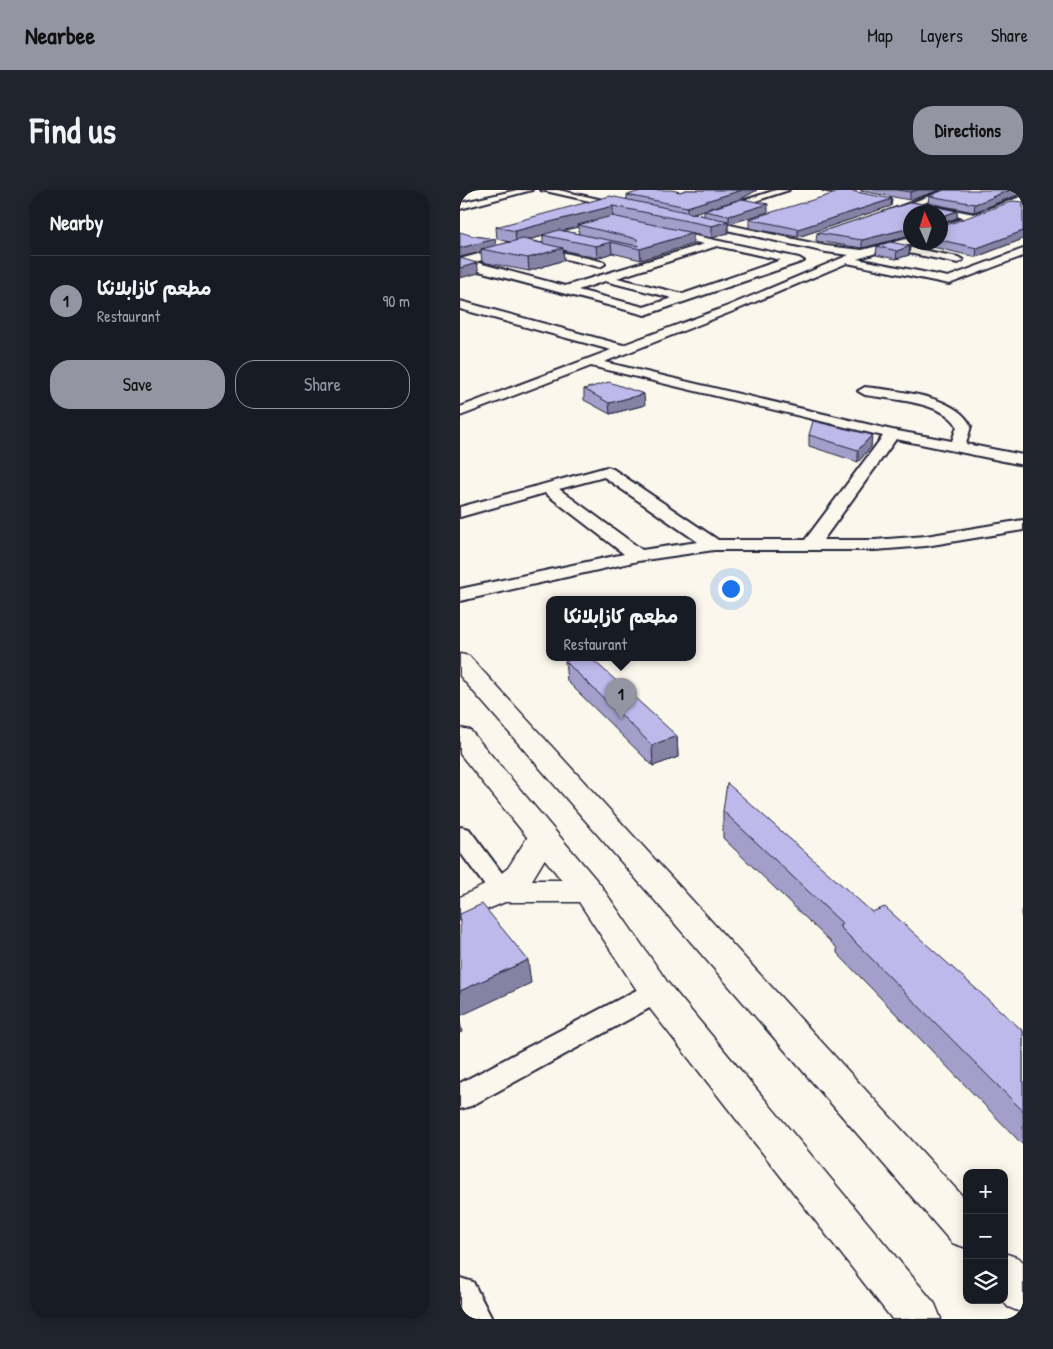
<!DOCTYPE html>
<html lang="en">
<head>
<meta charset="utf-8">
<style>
  :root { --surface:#171b24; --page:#20242c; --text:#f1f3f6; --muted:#9ea1a6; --line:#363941; --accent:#9495a2 }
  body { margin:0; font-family:"Patrick Hand","Playpen Sans Arabic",sans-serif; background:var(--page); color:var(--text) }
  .controls { position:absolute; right:15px; bottom:15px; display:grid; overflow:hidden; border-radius:10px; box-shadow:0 2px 12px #0003 }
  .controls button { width:45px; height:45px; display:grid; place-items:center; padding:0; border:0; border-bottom:1px solid var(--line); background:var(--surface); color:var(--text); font:25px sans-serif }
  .compass { position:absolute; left:443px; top:15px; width:45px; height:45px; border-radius:50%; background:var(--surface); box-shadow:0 2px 12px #0003; rotate:357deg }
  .you { position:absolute; left:270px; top:398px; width:18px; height:18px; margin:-12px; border:4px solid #fff; border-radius:50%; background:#1a73e8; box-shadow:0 0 0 8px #1a73e833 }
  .badge { display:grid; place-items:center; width:32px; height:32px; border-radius:50%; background:var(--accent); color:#111; font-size:16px; font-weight:700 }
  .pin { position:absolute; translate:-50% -41px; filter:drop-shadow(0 1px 2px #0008) }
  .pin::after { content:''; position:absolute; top:26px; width:18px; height:15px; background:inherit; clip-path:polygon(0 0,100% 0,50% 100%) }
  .popup { position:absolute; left:86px; top:406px; width:150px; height:65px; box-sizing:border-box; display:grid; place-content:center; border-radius:10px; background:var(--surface); filter:drop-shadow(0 1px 4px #0005); font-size:16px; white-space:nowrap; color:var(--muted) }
  .popup b { font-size:19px; color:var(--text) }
  .popup::after { content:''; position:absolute; left:50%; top:100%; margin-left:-10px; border:10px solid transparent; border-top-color:var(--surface) }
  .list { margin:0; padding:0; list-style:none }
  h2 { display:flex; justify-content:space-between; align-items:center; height:65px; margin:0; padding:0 20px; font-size:21px }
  h2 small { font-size:16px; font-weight:400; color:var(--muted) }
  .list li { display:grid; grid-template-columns:32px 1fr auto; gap:15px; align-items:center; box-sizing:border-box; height:90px; padding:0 20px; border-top:1px solid var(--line) }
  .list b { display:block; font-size:19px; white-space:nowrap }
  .list p { margin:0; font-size:16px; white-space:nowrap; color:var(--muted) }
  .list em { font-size:16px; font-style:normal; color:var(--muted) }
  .actions { display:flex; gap:10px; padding:15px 20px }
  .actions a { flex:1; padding:11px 0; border:1px solid var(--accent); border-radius:20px; text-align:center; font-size:18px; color:var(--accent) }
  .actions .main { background:var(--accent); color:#111 }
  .icon { flex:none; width:28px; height:28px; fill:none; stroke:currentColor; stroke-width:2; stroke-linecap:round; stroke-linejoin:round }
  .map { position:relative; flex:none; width:563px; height:1129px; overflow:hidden; border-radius:20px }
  header { display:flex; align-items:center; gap:30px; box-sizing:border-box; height:70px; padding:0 25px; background:var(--accent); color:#111 }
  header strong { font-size:24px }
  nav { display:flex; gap:28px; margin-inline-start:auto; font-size:18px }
  .intro { display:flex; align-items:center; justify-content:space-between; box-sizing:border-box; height:120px; padding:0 30px }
  h1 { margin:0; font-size:35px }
  .button { padding:12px 22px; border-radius:20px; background:var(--accent); color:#111; font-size:18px; font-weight:700 }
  main { display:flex; gap:30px; padding:0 30px }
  aside { flex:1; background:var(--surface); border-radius:20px; box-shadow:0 2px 12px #0003 }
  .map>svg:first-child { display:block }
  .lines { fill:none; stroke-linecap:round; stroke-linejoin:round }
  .minor-casing { stroke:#22223b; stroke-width:4 }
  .tertiary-casing { stroke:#22223b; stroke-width:3 }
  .primary-casing { stroke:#22223b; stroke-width:3 }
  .minor { fill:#fbf7ec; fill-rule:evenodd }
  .tertiary { fill:#fbf7ec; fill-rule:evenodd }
  .primary { fill:#fbf7ec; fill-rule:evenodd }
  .wall { fill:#a39fca; stroke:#22223b; fill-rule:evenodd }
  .shaded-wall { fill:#8582a4; stroke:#22223b }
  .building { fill:#beb9eb; stroke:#22223b }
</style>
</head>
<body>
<header>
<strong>Nearbee</strong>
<nav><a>Map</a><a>Layers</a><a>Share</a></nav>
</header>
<div class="intro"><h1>Find us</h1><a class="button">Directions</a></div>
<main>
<aside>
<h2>Nearby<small></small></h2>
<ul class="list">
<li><span class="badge">1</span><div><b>مطعم كازابلانكا</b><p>Restaurant</p></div><em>90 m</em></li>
</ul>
<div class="actions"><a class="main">Save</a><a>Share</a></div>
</aside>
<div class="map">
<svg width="563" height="1129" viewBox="0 0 563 1129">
  <rect width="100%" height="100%" fill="#fbf7ec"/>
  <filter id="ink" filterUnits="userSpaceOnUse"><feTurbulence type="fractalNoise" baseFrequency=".02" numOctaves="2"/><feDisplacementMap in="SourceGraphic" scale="10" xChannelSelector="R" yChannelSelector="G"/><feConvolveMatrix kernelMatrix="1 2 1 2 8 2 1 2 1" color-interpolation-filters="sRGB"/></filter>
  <g filter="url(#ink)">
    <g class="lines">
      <defs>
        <g id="minor">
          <polygon points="57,0 72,0 0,19 0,13"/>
          <polygon points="81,0 98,0 170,16 165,19"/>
          <polygon points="316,0 329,0 265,21 257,19"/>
          <polygon points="363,0 381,0 415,8 410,11"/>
          <polygon points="486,0 499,0 431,25 423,23"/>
          <polygon points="563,6 563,12 480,43 480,36 504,28 463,18 468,15 514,24"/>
          <path d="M238,28L366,56L402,60L450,48V52L454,53L442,56L498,67L503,70L498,73L429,59L397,69L488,87L563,59V66L489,94L387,73L276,120L144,172L432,240L492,251L497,236C485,212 429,209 405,205L398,201L405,197C437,201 496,205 511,236L506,254L563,265V275L436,249L363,350H415L466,346L563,330V340L466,356L415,360H254L178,371L0,411V399L164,364L85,303L0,327V317L147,277L153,279L258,350H345L423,246L131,176L0,226V217L151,160L0,119V111L163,155L268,116L389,65L366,62L235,33V29ZM144,287L238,352L182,360L99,299Z"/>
          <path d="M147,29L150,30V34L15,72L105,96L244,54L199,44V40L203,39L339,68L344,71L185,125L0,76V69ZM257,56L321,70L223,104L157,88ZM145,91L212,108L184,117L118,100Z"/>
          <polygon points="75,56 144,72 145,74 140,77 71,61 71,57"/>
          <polygon points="0,637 9,639 51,695 55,701 51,707 42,710 33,707 0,662"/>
          <polygon points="196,792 206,795 210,802 206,809 11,916 0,919 0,893 186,795"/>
          <polygon points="0,1088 13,1092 32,1129 0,1129"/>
        </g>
        <polygon id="tertiary" points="83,637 94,640 98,647 72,690 128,690 139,693 144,701 139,709 128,712 45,712 0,731 0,707 29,693 48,678 72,640"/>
        <g id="primary">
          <polygon points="0,464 9,466 507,1011 507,1058 492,1053 0,486"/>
          <polygon points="0,538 10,540 139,693 208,793 475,1114 481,1129 432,1129 184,811 117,709 0,564"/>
          <polygon points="544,1063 559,1068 563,1072 563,1123 548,1117 542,1110 544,1110"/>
        </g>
      </defs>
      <!-- minor casing -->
      <use href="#minor" class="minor-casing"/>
      <!-- tertiary casing -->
      <use href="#tertiary" class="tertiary-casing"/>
      <!-- primary casing -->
      <use href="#primary" class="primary-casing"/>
      <!-- minor -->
      <use href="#minor" class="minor"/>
      <!-- tertiary -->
      <use href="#tertiary" class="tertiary"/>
      <!-- primary -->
      <use href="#primary" class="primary"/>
    </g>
    <!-- wall -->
    <g class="wall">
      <path d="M226,0H297L281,9L233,23L244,26V21L308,22L268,34V43L252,48L233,44V54L181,70L152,63L137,68L103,60L104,70L69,81L22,72L21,62L13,46L35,49V56L50,52L37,49L36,37L167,9V5L220,2ZM118,37L119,44L103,41ZM83,46V53L68,50Z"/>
      <polygon points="400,0 480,0 450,10 401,1"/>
      <polygon points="563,0 563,3 534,14 533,15 514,22 468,13 469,6"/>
      <polygon points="432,9 431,16 338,47 289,38 289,29"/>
      <polygon points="452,12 497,21 497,28 480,34 480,22 450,22 450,47 450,46 402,58 356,51 357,43"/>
      <polygon points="563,12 563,49 516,67 473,57 467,59 451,56 451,52 480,52 480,36 481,37"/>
      <polygon points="417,56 450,56 449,65 436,69 416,65"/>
      <polygon points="124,199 185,215 150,224 124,210"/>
      <polygon points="349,245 412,245 411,257 398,272 349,256"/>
      <polygon points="105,471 217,546 218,567 193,576 107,491"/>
      <polygon points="263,621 412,722 563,841 563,955 377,763 377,758 263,648"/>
      <polygon points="563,717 563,728 561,726"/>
    </g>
    <!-- shaded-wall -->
    <g class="shaded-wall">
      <polygon points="282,0 297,0 281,9 227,25 227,17"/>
      <polygon points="458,0 480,0 450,10 450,2"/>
      <polygon points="550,0 563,0 563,3 534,14 533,15 514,22 515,14"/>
      <polygon points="432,9 431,16 338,47 338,39"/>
      <polygon points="308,14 308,22 269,34 269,26"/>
      <polygon points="153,16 153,27 118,35 118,37 85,45 82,45 83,46 56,53 55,41"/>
      <polygon points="497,21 497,28 480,34 480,27"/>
      <polygon points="268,31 268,43 252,48 252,36"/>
      <polygon points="450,38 450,46 402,58 402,50"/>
      <polygon points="563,41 563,49 516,67 517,58"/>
      <polygon points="233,43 233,54 181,70 180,59"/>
      <polygon points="35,49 36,58 21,59 21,62 0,67 0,58"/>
      <polygon points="151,52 152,63 137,68 136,56"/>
      <polygon points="467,52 474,52 473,57 467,59"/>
      <polygon points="450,56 449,65 436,69 437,61"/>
      <polygon points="103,58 104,70 69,81 68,68"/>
      <polygon points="17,73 19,83 0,88 0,78"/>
      <polygon points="184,204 185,215 150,224 149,213"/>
      <polygon points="412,245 411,257 398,272 398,260"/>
      <polygon points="217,546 218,567 193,576 192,555"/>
      <polygon points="68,770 71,793 0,826 0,801"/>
      <polygon points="0,832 2,842 0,843"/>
    </g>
    <!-- building -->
    <g class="building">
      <polygon points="184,0 212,0 220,2 226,0 282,0 227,17 167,5"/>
      <polygon points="386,0 432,9 338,39 289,29"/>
      <polygon points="438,0 458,0 450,2"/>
      <polygon points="484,0 550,0 532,7 534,7 515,14 469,6"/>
      <polygon points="150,6 268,31 252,36 153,16 55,41 36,37"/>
      <polygon points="282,9 308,14 269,26 244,21"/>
      <polygon points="553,11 563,12 563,41 517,58 480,50 480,36 481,37"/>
      <polygon points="452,12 497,21 480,27 480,22 450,22 450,38 402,50 357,43"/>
      <polygon points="152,26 233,43 180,59 151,52 136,56 82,45 99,40 178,56 177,49 118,35"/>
      <polygon points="0,42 13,46 35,49 0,58"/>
      <polygon points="63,49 103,58 68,68 21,59"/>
      <polygon points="430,52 450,56 437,61 417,56"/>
      <polygon points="0,68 17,73 0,78"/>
      <polygon points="149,192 184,204 149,213 124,199"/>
      <polygon points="353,231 412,245 398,260 349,245"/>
      <polygon points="116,468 131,468 217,546 192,555 105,471"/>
      <polygon points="267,593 412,722 425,717 563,841 563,921 379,736 383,734 263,621"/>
      <polygon points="22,714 68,770 0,801 0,724"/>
    </g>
  </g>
</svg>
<div class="controls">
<button>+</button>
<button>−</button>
<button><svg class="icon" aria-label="layers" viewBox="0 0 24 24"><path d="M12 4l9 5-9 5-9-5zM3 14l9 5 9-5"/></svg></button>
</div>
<svg class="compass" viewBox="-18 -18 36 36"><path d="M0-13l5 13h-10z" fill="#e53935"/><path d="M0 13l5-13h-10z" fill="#9ea1a6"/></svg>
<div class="you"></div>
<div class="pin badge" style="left:161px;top:529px">1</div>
<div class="popup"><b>مطعم كازابلانكا</b>Restaurant</div>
</div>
</main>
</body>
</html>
